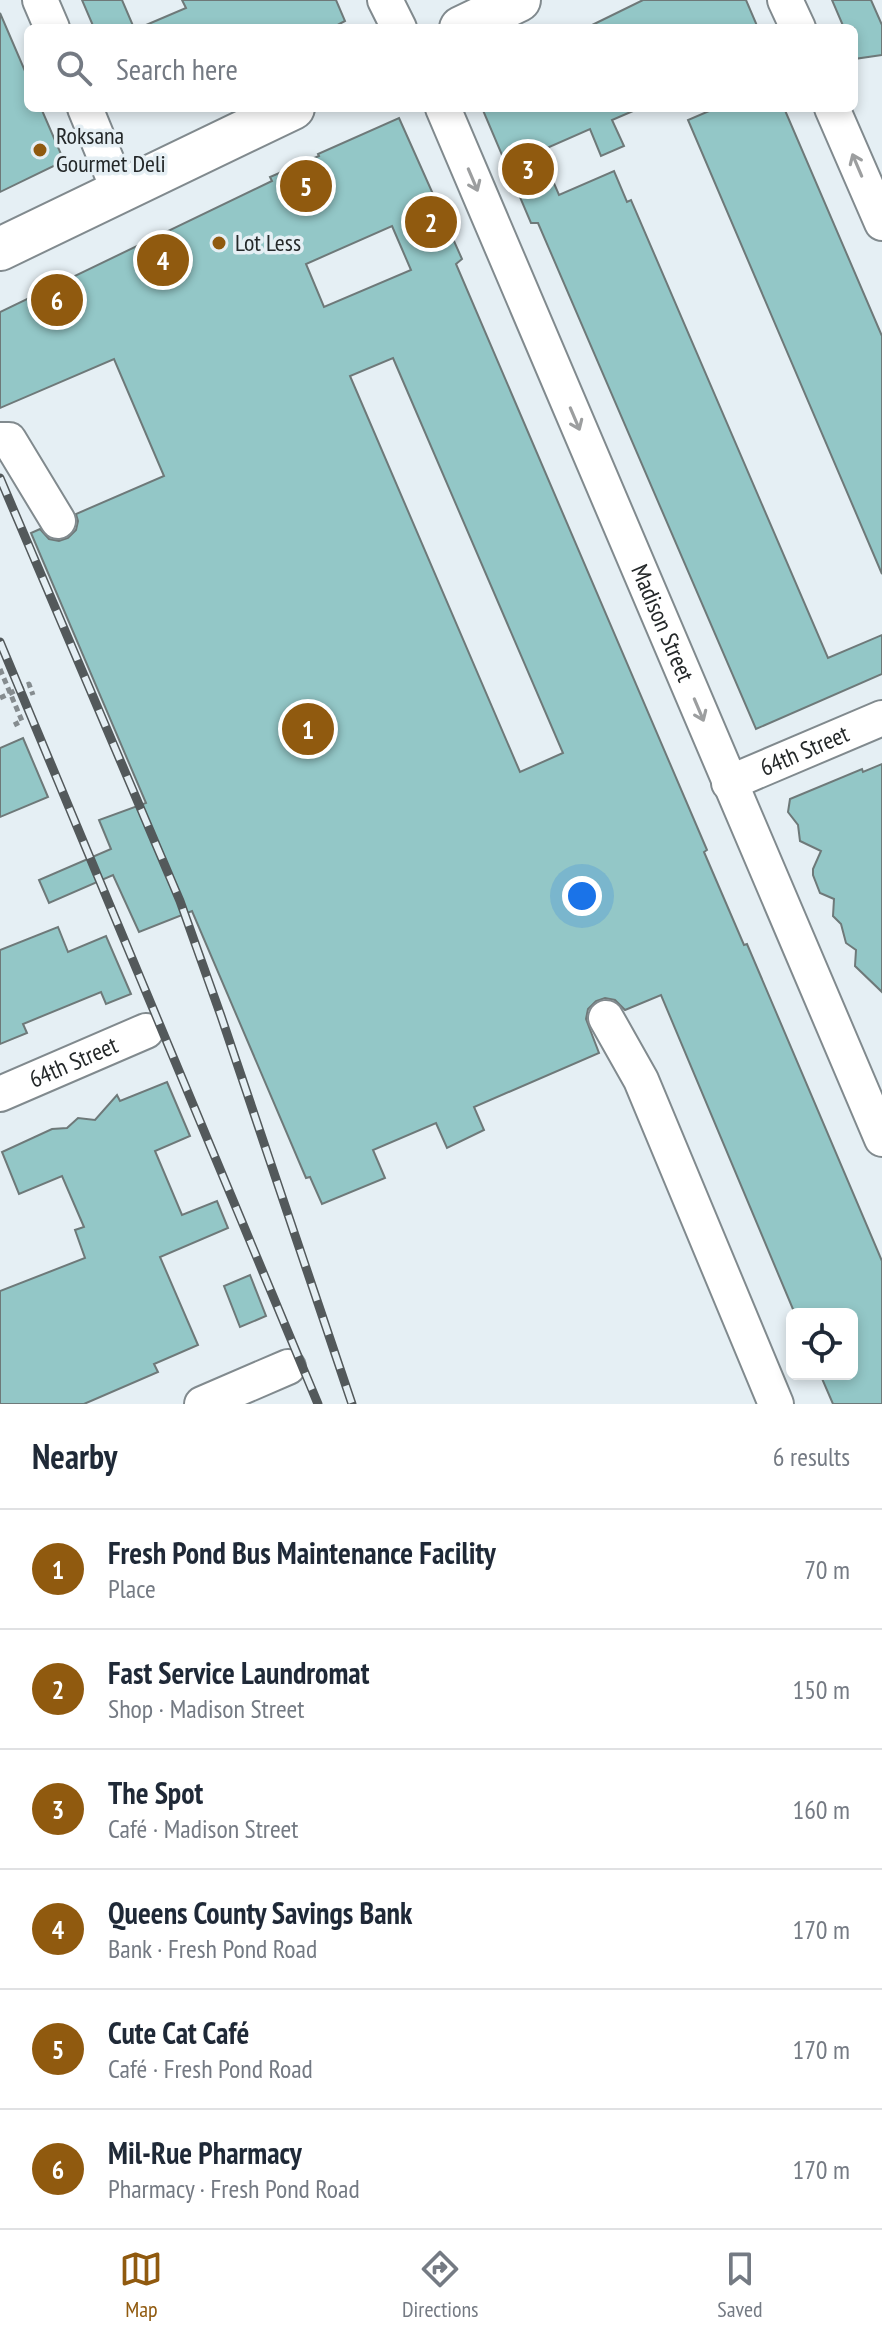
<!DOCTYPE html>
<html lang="en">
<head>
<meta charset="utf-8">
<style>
  :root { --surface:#fff; --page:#f6f6f7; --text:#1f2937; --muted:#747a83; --line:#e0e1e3; --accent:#905a0f }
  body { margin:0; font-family:"PT Sans Narrow",sans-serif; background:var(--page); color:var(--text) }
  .controls { position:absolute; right:24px; bottom:24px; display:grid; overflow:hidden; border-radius:12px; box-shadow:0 4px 12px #0003 }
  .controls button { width:72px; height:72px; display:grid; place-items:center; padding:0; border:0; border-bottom:2px solid var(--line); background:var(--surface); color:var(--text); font:40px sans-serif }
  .you { position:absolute; left:582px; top:896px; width:28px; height:28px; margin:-20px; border:6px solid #fff; border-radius:50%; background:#1a73e8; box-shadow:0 0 0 12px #1a73e833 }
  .badge { display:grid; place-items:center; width:52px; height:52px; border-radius:50%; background:var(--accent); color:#fff; font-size:26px; font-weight:700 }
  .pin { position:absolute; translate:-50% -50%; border:4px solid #fff; box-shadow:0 2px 8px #0006 }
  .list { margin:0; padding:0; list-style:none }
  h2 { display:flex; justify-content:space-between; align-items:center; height:104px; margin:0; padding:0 32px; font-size:34px }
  h2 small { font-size:26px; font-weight:400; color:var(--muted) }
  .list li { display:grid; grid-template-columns:52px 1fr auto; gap:24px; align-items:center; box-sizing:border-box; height:120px; padding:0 32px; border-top:2px solid var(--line) }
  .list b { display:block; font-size:30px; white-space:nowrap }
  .list p { margin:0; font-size:26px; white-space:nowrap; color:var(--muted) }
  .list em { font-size:26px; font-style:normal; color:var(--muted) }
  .icon { flex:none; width:44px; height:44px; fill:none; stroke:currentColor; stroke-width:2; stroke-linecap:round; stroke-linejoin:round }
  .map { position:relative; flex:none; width:882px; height:1404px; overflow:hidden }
  .search { position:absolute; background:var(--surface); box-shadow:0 4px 12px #0003; left:24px; right:24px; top:24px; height:88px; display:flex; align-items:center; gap:20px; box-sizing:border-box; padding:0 28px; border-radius:12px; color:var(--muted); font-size:30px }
  .sheet { height:824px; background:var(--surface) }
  nav { display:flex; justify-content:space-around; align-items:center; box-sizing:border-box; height:112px; border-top:2px solid var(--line); background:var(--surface); font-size:22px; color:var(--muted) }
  nav a { display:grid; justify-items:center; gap:4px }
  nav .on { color:var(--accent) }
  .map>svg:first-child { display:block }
  .building { fill:#93c7c7; stroke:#6e7979; stroke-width:2; fill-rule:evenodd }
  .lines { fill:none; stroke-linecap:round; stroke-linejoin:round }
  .minor-casing { stroke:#818a8e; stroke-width:38 }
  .major-casing { stroke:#818a8e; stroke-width:46 }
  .path { stroke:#858c8f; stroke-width:5; stroke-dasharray:6 4; stroke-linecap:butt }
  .minor { stroke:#fff; stroke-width:34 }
  .major { stroke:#fff; stroke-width:42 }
  .rail-casing { stroke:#53595b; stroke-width:9 }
  .rail { stroke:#e5eff4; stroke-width:6; stroke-dasharray:18; stroke-linecap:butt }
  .oneway { stroke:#9c9e9f }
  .poi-dot { fill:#905a0f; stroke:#e5eff4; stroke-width:3 }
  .labels { text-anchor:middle; stroke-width:7; stroke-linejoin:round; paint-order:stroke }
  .poi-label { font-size:24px; fill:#242829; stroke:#e5eff4; text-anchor:start }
  .street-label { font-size:24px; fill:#242829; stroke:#e5eff4 }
</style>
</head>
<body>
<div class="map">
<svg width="882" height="1404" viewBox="0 0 882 1404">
  <rect width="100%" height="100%" fill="#e5eff4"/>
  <!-- building -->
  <g class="building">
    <polygon points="82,0 122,0 134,28 94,28"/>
    <polygon points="182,0 336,0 345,21 332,28 139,28 186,8"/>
    <polygon points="643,0 746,0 758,28 586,28"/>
    <polygon points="832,0 871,0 882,25 882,55 854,59 854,28 844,28"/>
    <polygon points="0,13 28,78 28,108 41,108 64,161 0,192"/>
    <polygon points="482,108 640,108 612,120 624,146 601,156 590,129 540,151 559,195 614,171 627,202 631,200 828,658 882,635 882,674 756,729 538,223 531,223"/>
    <polygon points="716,108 784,108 882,336 882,574 688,120"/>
    <path d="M399,118L462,259L456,264L707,850L704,852L744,945L747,944L882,1261V1404H833L820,1374H852V1314H795L661,995L625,1010L615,1000L605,998L596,1001L588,1009L586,1019L599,1053L474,1107L484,1130L447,1148L436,1123L373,1150L385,1178L322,1204L310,1177L306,1178L192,911L139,932L113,875L49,903L39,880L111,849L99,820L146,803L31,533L40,529L49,539L59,541L68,538L76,530L78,521L76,514L164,476L114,359L0,408V312L272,181L270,177L319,156L318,154ZM392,226L411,270L324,307L306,264ZM393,358L563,753L520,772L350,376Z"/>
    <polygon points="23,738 48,797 0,817 0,748"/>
    <polygon points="882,764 882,992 855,966 856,950 846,943 841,924 833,916 834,899 820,893 813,875 813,869 821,851 800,841 798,825 788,812 790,799 862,769 863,772"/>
    <polygon points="58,927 68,952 106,936 131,994 106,1004 101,992 23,1024 27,1033 0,1044 0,950"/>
    <polygon points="167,1082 190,1136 155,1151 182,1215 217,1201 228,1228 160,1257 198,1345 154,1364 158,1372 84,1404 0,1404 0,1291 85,1258 75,1230 84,1227 62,1176 19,1194 2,1152 52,1129 67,1128 78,1118 95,1120 117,1095 120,1101"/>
    <polygon points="250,1275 266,1316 240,1327 224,1286"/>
  </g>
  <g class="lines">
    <defs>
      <g id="minor">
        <polyline points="40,0 52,28"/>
        <polyline points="385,0 399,28"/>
        <polyline points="785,0 798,28"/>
        <polyline points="85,108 119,191"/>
        <path id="s1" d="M443,108L882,1139"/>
        <polyline points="832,108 882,223"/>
        <polyline points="0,440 9,440 58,521"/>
        <path id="s2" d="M729,783L882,718"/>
        <polyline points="606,1018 641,1080 776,1404"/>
        <path id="s3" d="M0,1094L146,1031"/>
        <polyline points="202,1404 288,1367"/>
      </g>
      <g id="major">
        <polyline points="461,28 519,0"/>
        <polyline points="0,249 293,108"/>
      </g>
    </defs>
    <!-- minor casing -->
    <use href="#minor" class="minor-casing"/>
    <!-- major casing -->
    <use href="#major" class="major-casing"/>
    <!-- path -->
    <g class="path">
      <polyline points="0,669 22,721 14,725"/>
      <polyline points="0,698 29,684 33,695"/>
    </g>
    <!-- minor -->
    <use href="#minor" class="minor"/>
    <!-- major -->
    <use href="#major" class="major"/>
    <defs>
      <g id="rail">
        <polyline points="0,478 180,901 221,1016 352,1404"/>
        <polyline points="0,642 318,1404"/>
      </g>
    </defs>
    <!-- rail casing -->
    <use href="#rail" class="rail-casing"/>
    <!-- rail -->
    <use href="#rail" class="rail"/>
  </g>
  <!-- one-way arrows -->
  <defs><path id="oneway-shaft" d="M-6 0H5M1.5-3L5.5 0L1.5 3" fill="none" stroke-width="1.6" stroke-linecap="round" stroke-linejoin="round" transform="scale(2)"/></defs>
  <g class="oneway">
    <use href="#oneway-shaft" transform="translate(857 165) rotate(-113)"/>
    <use href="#oneway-shaft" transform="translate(473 180) rotate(67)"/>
    <use href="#oneway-shaft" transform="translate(575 419) rotate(67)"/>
    <use href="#oneway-shaft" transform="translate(699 710) rotate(67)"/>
  </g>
  <!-- markers -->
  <g class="poi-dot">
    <circle cx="40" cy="150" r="8"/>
    <circle cx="219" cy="243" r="8"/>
  </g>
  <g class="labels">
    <!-- poi labels -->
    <g class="poi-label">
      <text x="56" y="144">Roksana<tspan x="56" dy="28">Gourmet Deli</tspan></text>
      <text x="235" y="251">Lot Less</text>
    </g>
    <!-- street labels -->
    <g class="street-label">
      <text dy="8" stroke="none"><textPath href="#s1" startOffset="560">Madison Street</textPath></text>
      <text dy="8" stroke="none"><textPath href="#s2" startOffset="82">64th Street</textPath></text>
      <text dy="8" stroke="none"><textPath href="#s3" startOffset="80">64th Street</textPath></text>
    </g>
  </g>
</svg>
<div class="controls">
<button><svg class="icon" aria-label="locate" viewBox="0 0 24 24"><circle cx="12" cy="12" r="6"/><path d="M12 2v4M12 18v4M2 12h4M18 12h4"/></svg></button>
</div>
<div class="you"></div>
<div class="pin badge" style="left:308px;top:729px">1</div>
<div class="pin badge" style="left:431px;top:222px">2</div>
<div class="pin badge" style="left:528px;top:169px">3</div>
<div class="pin badge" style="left:163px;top:260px">4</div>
<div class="pin badge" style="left:306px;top:186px">5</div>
<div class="pin badge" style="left:57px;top:300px">6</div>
<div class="search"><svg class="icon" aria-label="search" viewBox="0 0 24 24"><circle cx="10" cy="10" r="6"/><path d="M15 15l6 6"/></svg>Search here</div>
</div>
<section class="sheet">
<h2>Nearby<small>6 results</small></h2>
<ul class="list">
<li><span class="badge">1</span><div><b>Fresh Pond Bus Maintenance Facility</b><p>Place</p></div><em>70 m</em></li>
<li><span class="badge">2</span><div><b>Fast Service Laundromat</b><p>Shop · Madison Street</p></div><em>150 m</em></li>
<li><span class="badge">3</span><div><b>The Spot</b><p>Café · Madison Street</p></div><em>160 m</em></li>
<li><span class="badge">4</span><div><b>Queens County Savings Bank</b><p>Bank · Fresh Pond Road</p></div><em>170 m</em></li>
<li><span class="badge">5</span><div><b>Cute Cat Café</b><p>Café · Fresh Pond Road</p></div><em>170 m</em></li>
<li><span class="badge">6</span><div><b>Mil-Rue Pharmacy</b><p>Pharmacy · Fresh Pond Road</p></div><em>170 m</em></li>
</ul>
</section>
<nav>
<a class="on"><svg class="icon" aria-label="map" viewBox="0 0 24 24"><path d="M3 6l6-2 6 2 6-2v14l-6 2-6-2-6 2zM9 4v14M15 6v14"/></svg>Map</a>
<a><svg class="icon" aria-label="directions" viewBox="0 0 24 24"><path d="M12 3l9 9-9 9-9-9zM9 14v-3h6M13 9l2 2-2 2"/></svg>Directions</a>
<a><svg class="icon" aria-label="saved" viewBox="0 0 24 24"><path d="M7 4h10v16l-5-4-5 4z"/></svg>Saved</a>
</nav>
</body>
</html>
